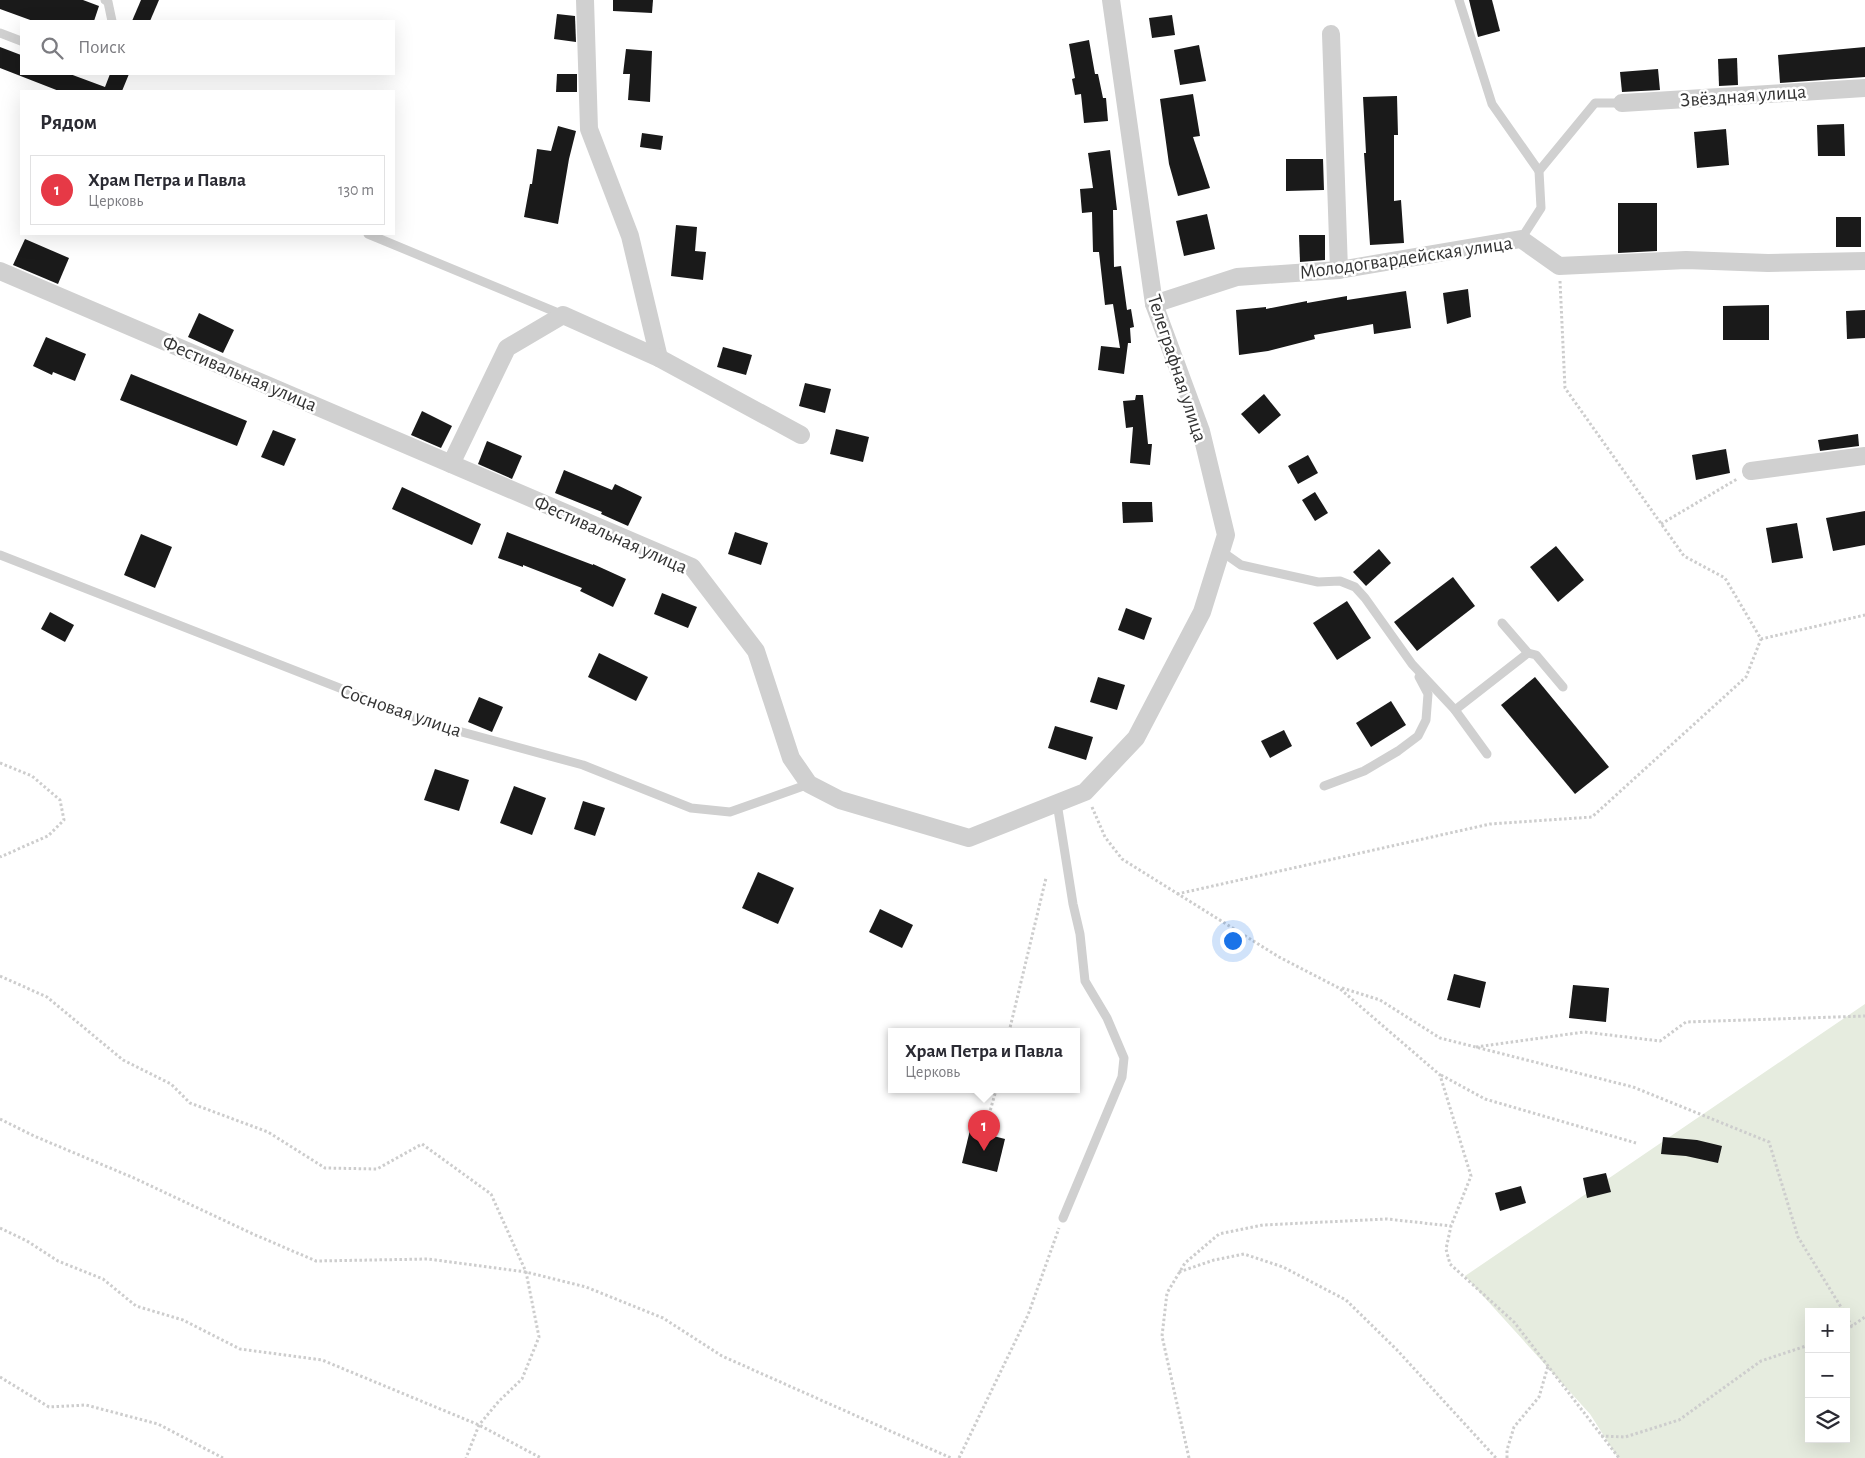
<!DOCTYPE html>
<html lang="ru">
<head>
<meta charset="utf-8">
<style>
  :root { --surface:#fff; --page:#f7f7f7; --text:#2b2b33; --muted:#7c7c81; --line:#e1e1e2; --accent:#e63946 }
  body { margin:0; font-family:"Alegreya Sans",sans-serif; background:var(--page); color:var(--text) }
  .controls { position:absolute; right:15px; bottom:15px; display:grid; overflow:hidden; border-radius:0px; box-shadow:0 5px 20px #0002 }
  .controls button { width:45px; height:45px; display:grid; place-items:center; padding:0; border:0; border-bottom:1px solid var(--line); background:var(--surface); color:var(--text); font:25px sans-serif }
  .you { position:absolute; left:1232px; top:940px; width:18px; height:18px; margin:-12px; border:4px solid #fff; border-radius:50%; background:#1a73e8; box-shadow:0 0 0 8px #1a73e833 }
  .badge { display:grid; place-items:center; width:32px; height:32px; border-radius:50%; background:var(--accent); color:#fff; font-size:16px; font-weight:700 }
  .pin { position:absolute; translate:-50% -41px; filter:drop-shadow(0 1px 2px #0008) }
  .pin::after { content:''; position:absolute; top:26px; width:18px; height:15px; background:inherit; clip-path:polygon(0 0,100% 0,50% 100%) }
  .popup { position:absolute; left:888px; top:1028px; width:192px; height:65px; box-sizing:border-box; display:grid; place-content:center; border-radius:0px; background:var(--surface); filter:drop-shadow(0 1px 4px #0005); font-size:16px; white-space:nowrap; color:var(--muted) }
  .popup b { font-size:19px; color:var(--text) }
  .popup::after { content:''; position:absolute; left:50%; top:100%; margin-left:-10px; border:10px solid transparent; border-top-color:var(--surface) }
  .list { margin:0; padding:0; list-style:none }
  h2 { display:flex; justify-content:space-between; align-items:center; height:65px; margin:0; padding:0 20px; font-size:21px }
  h2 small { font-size:16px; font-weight:400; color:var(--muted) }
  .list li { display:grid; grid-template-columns:32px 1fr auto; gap:15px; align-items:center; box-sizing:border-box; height:70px; margin:0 10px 10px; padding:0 10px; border:1px solid var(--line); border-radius:0px }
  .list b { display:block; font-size:19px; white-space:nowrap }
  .list p { margin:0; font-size:16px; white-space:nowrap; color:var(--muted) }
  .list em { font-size:16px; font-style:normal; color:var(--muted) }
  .icon { flex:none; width:28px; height:28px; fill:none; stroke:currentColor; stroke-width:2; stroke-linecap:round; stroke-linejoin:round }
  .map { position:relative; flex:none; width:1865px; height:1458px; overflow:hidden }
  .search { position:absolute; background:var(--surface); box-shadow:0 5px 20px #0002; left:20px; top:20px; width:375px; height:55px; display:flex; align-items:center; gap:12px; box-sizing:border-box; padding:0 18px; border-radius:0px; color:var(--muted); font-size:19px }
  .panel { position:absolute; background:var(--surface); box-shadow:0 5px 20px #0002; left:20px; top:90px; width:375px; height:145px; border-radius:0px }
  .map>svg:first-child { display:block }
  .green { fill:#e6ecdf; fill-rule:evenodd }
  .building { fill:#1a1a1a }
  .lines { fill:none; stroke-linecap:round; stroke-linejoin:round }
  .path { stroke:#cdcdcd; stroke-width:3; stroke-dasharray:2.5 2.5; stroke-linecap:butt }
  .lane { stroke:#d0d0d0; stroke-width:9 }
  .street { stroke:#d0d0d0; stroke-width:18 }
  .labels { text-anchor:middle; stroke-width:5; stroke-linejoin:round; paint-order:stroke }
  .street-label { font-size:20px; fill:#333; stroke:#fff }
</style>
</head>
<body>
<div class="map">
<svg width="1865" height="1458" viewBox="0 0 1865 1458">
  <rect width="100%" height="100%" fill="#fff"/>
  <!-- green -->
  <path class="green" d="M1865,1004V1458H1618L1590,1414L1465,1276ZM1809,1312H1846V1439H1809Z"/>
  <!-- building -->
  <g class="building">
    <polygon points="0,0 83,0 99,6 94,21 33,21 0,9"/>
    <polygon points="141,0 159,0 150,21 132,21"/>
    <polygon points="613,0 653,0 652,13 613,11"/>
    <polygon points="1469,0 1492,0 1500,31 1478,37"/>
    <polygon points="557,14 575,16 576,42 554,39"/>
    <polygon points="1172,15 1175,35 1152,38 1149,18"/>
    <polygon points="1089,40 1095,74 1098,74 1103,98 1106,98 1108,121 1084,123 1081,94 1075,95 1072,79 1075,78 1069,44"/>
    <polygon points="1199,45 1206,81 1180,85 1174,50"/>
    <polygon points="0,47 21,55 21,74 70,74 105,87 110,74 129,74 122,91 59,91 0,68"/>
    <polygon points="1865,47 1865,77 1780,83 1778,55"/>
    <polygon points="626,49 652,51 650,102 628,100 630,74 623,74"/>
    <polygon points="1737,58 1738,85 1719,86 1718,59"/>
    <polygon points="1658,69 1660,90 1622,92 1620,72"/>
    <polygon points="557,74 577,74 577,92 556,92"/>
    <polygon points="1193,94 1200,136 1193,137 1210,188 1178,196 1169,164 1160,99"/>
    <polygon points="1397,96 1398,135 1394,135 1394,201 1401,200 1404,243 1370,245 1364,153 1366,153 1363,97"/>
    <polygon points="1844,124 1845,156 1818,156 1817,125"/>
    <polygon points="558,126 576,131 569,159 558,224 524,217 530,184 532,184 537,149 551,151"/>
    <polygon points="1726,129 1729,165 1697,168 1694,132"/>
    <polygon points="642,133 663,136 661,150 640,147"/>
    <polygon points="1110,150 1117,210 1113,210 1114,267 1121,266 1127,310 1131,309 1134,327 1130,328 1131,343 1128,343 1124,374 1098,370 1101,346 1120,348 1113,304 1105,305 1099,252 1093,252 1092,212 1082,213 1080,189 1093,188 1088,153"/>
    <polygon points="1286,159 1323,159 1324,190 1286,191"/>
    <polygon points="1618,203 1657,203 1657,251 1618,253"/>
    <polygon points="1207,214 1215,249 1184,256 1176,221"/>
    <rect x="1836" y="217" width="25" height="30"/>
    <polygon points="676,225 697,227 695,251 706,252 703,280 671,276"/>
    <polygon points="1299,235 1325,235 1325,260 1300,262"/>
    <polygon points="25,239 69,258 58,284 13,265"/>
    <polygon points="1468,289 1471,317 1447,324 1443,293"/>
    <polygon points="1406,291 1411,328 1374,334 1373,324 1314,335 1315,339 1268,351 1239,355 1236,310 1266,307 1266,309 1307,301 1307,303 1347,296 1347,300"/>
    <polygon points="1769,305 1769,340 1723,340 1723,306"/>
    <polygon points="1865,310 1865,338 1847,339 1846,311"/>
    <polygon points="199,313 234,330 223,353 188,337"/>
    <polygon points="46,337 86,354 75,381 53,372 52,375 33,366"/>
    <polygon points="723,347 752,355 746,375 717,367"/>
    <polygon points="131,374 247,421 237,446 120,400"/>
    <polygon points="805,383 831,389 825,413 799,406"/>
    <polygon points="1264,394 1281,415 1259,434 1241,414"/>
    <polygon points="1136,395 1143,395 1148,444 1152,444 1150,465 1130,463 1133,427 1126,428 1123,401 1135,400"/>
    <polygon points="422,411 452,426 441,448 411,435"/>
    <polygon points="836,429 869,437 863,462 830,454"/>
    <polygon points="273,430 296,439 284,466 261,457"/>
    <polygon points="1858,434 1859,446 1820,451 1818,440"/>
    <polygon points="487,441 522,456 512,479 478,464"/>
    <polygon points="1726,449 1730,473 1696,480 1692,455"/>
    <polygon points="1308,455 1318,473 1298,484 1288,466"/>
    <polygon points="564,470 612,490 615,484 642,497 628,526 601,514 602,512 555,493"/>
    <polygon points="402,487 481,524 472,545 392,509"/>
    <polygon points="1315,492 1328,513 1315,521 1302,500"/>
    <polygon points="1122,502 1152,502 1153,522 1123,523"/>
    <polygon points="1865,511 1865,545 1833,551 1826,518"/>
    <polygon points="1797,523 1803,558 1772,563 1766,528"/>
    <polygon points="507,532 593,565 593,564 626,579 613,607 580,591 582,588 523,565 523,567 498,558"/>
    <polygon points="735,532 768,543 761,565 728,554"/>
    <polygon points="141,534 172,547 155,588 124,575"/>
    <polygon points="1556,546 1584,580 1558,602 1530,567"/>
    <polygon points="1379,549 1391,563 1366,586 1353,572"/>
    <polygon points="1453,577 1475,606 1417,651 1394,622"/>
    <polygon points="662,593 697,607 688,628 654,614"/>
    <polygon points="1347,601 1371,638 1337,660 1313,623"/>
    <polygon points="1126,608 1152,618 1144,640 1118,630"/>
    <polygon points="50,612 74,625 65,642 41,629"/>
    <polygon points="599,653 648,677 636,701 588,677"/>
    <polygon points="1098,677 1125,685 1117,710 1090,702"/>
    <polygon points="1535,677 1609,767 1575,794 1501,705"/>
    <polygon points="479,697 503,707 492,732 468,722"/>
    <polygon points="1391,701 1406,725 1371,747 1356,723"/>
    <polygon points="1055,726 1093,737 1086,760 1048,748"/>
    <polygon points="1284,730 1292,746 1270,758 1261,741"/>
    <polygon points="435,769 469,780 459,811 424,800"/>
    <polygon points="514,786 546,798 532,835 500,823"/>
    <polygon points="583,801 605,808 595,836 574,829"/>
    <polygon points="758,872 794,888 778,924 742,908"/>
    <polygon points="880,909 913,925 902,948 869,932"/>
    <polygon points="1454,974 1486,982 1480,1008 1447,1000"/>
    <polygon points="1573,985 1609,988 1606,1022 1569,1018"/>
    <polygon points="970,1130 1005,1139 997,1172 962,1163"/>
    <polygon points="1663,1137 1697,1140 1722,1146 1718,1163 1686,1156 1661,1154"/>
    <polygon points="1606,1173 1611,1192 1587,1198 1583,1178"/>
    <polygon points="1521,1186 1526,1203 1500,1211 1495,1193"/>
  </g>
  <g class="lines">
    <!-- path -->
    <g class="path">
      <polyline points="1560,281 1565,388 1684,556 1725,578 1761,639 1865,615"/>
      <polyline points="1661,524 1737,479"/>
      <polyline points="0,763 32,776 60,800 64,820 48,836 0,857"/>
      <polyline points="1092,807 1105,837 1122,859 1279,957 1339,988 1440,1075 1471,1176 1451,1226 1446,1249 1450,1264 1514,1322 1619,1458"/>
      <polyline points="1177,894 1490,824 1592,817 1746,677 1761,639"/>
      <polyline points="0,976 47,997 123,1060 171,1084 190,1103 268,1132 325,1168 377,1169 422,1144 491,1194 526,1272 539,1337 522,1379 499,1401 479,1425 466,1458"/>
      <polyline points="1342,988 1380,1000 1440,1038 1633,1087 1769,1142 1798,1237 1844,1312"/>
      <polyline points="1009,1032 1046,878"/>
      <polyline points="1476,1047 1584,1032 1660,1041 1686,1022 1865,1016"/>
      <polyline points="1441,1075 1485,1099 1636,1143"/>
      <polyline points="989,1115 996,1090"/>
      <polyline points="0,1119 34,1136 134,1178 253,1234 316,1261 428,1259 526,1272 586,1287 663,1318 722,1356 951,1458"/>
      <polyline points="0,1228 27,1241 58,1261 103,1279 136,1306 183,1320 240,1349 322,1360 479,1425 541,1458"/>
      <polyline points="1179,1272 1214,1260 1244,1254 1283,1267 1346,1300 1397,1350 1496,1458"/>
      <polyline points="1846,1316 1852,1326"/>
      <polyline points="1846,1330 1865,1317"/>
      <polyline points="0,1377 49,1407 86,1405 158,1424 223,1458"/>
      <polyline points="1601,1436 1625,1437 1679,1420 1761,1361 1809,1345"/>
      <polyline points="959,1458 1028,1315 1059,1228"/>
      <polyline points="1189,1458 1162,1336 1167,1293 1185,1263 1219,1234 1263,1225 1387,1219 1451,1226"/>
      <polyline points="1507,1458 1507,1450 1514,1427 1539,1397 1548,1366"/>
    </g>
    <!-- lane -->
    <g class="lane">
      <polyline points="105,0 108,2 112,21"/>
      <polyline points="1459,0 1492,104 1539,171"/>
      <polyline points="0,33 21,41"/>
      <polyline points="368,234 563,315"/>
      <polyline points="1521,239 1541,208 1539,171 1595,103 1622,103"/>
      <polyline points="1221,551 1241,565 1318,582 1340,581 1355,587 1365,598 1412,664 1455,710 1528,653 1502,623"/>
      <polyline points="0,555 429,723 583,765 691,808 730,812 809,784"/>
      <polyline points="1528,653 1536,655 1563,687"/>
      <polyline points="1455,710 1487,754"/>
      <polyline points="1324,786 1364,771 1398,751 1418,736 1426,720 1428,694 1419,677"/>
      <polyline points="1057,803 1073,904 1080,934 1085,981 1107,1018 1124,1058 1122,1077 1063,1218"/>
    </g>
    <!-- street -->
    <g class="street">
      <polyline points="585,0 589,129 630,236 659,358"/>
      <polyline points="1331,34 1339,270"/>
      <polyline points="1622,103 1865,88"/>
      <polyline points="0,271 692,567 756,651 791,758 809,784 840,800 969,838 1085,792 1136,738 1202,612 1226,535 1201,431 1154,304 1111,0"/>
      <polyline points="1154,304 1237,277 1339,270 1521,239 1559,266 1686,260 1768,263 1865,261"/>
      <polyline points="451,464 507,348 563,315 659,358 801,435"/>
      <polyline points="1751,471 1865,456"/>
    </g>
  </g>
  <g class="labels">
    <!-- street labels -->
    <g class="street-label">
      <text transform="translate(1743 95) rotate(-4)" y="7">Звёздная улица</text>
      <text transform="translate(1406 257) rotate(-8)" y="7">Молодогвардейская улица</text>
      <text transform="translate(1178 368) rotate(72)" y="7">Телеграфная улица</text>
      <text transform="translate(240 373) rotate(23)" y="7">Фестивальная улица</text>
      <text transform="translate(611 534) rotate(24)" y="7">Фестивальная улица</text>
      <text transform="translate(401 710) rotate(19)" y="7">Сосновая улица</text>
    </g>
  </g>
</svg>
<div class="controls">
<button>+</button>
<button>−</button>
<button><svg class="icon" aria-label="layers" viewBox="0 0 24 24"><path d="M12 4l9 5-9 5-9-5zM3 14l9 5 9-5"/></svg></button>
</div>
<div class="you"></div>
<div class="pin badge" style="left:984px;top:1151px">1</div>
<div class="popup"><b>Храм Петра и Павла</b>Церковь</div>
<div class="search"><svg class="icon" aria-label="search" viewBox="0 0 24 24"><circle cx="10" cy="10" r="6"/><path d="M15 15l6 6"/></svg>Поиск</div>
<section class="panel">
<h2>Рядом<small></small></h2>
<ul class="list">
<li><span class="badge">1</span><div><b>Храм Петра и Павла</b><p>Церковь</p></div><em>130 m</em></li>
</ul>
</section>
</div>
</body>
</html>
